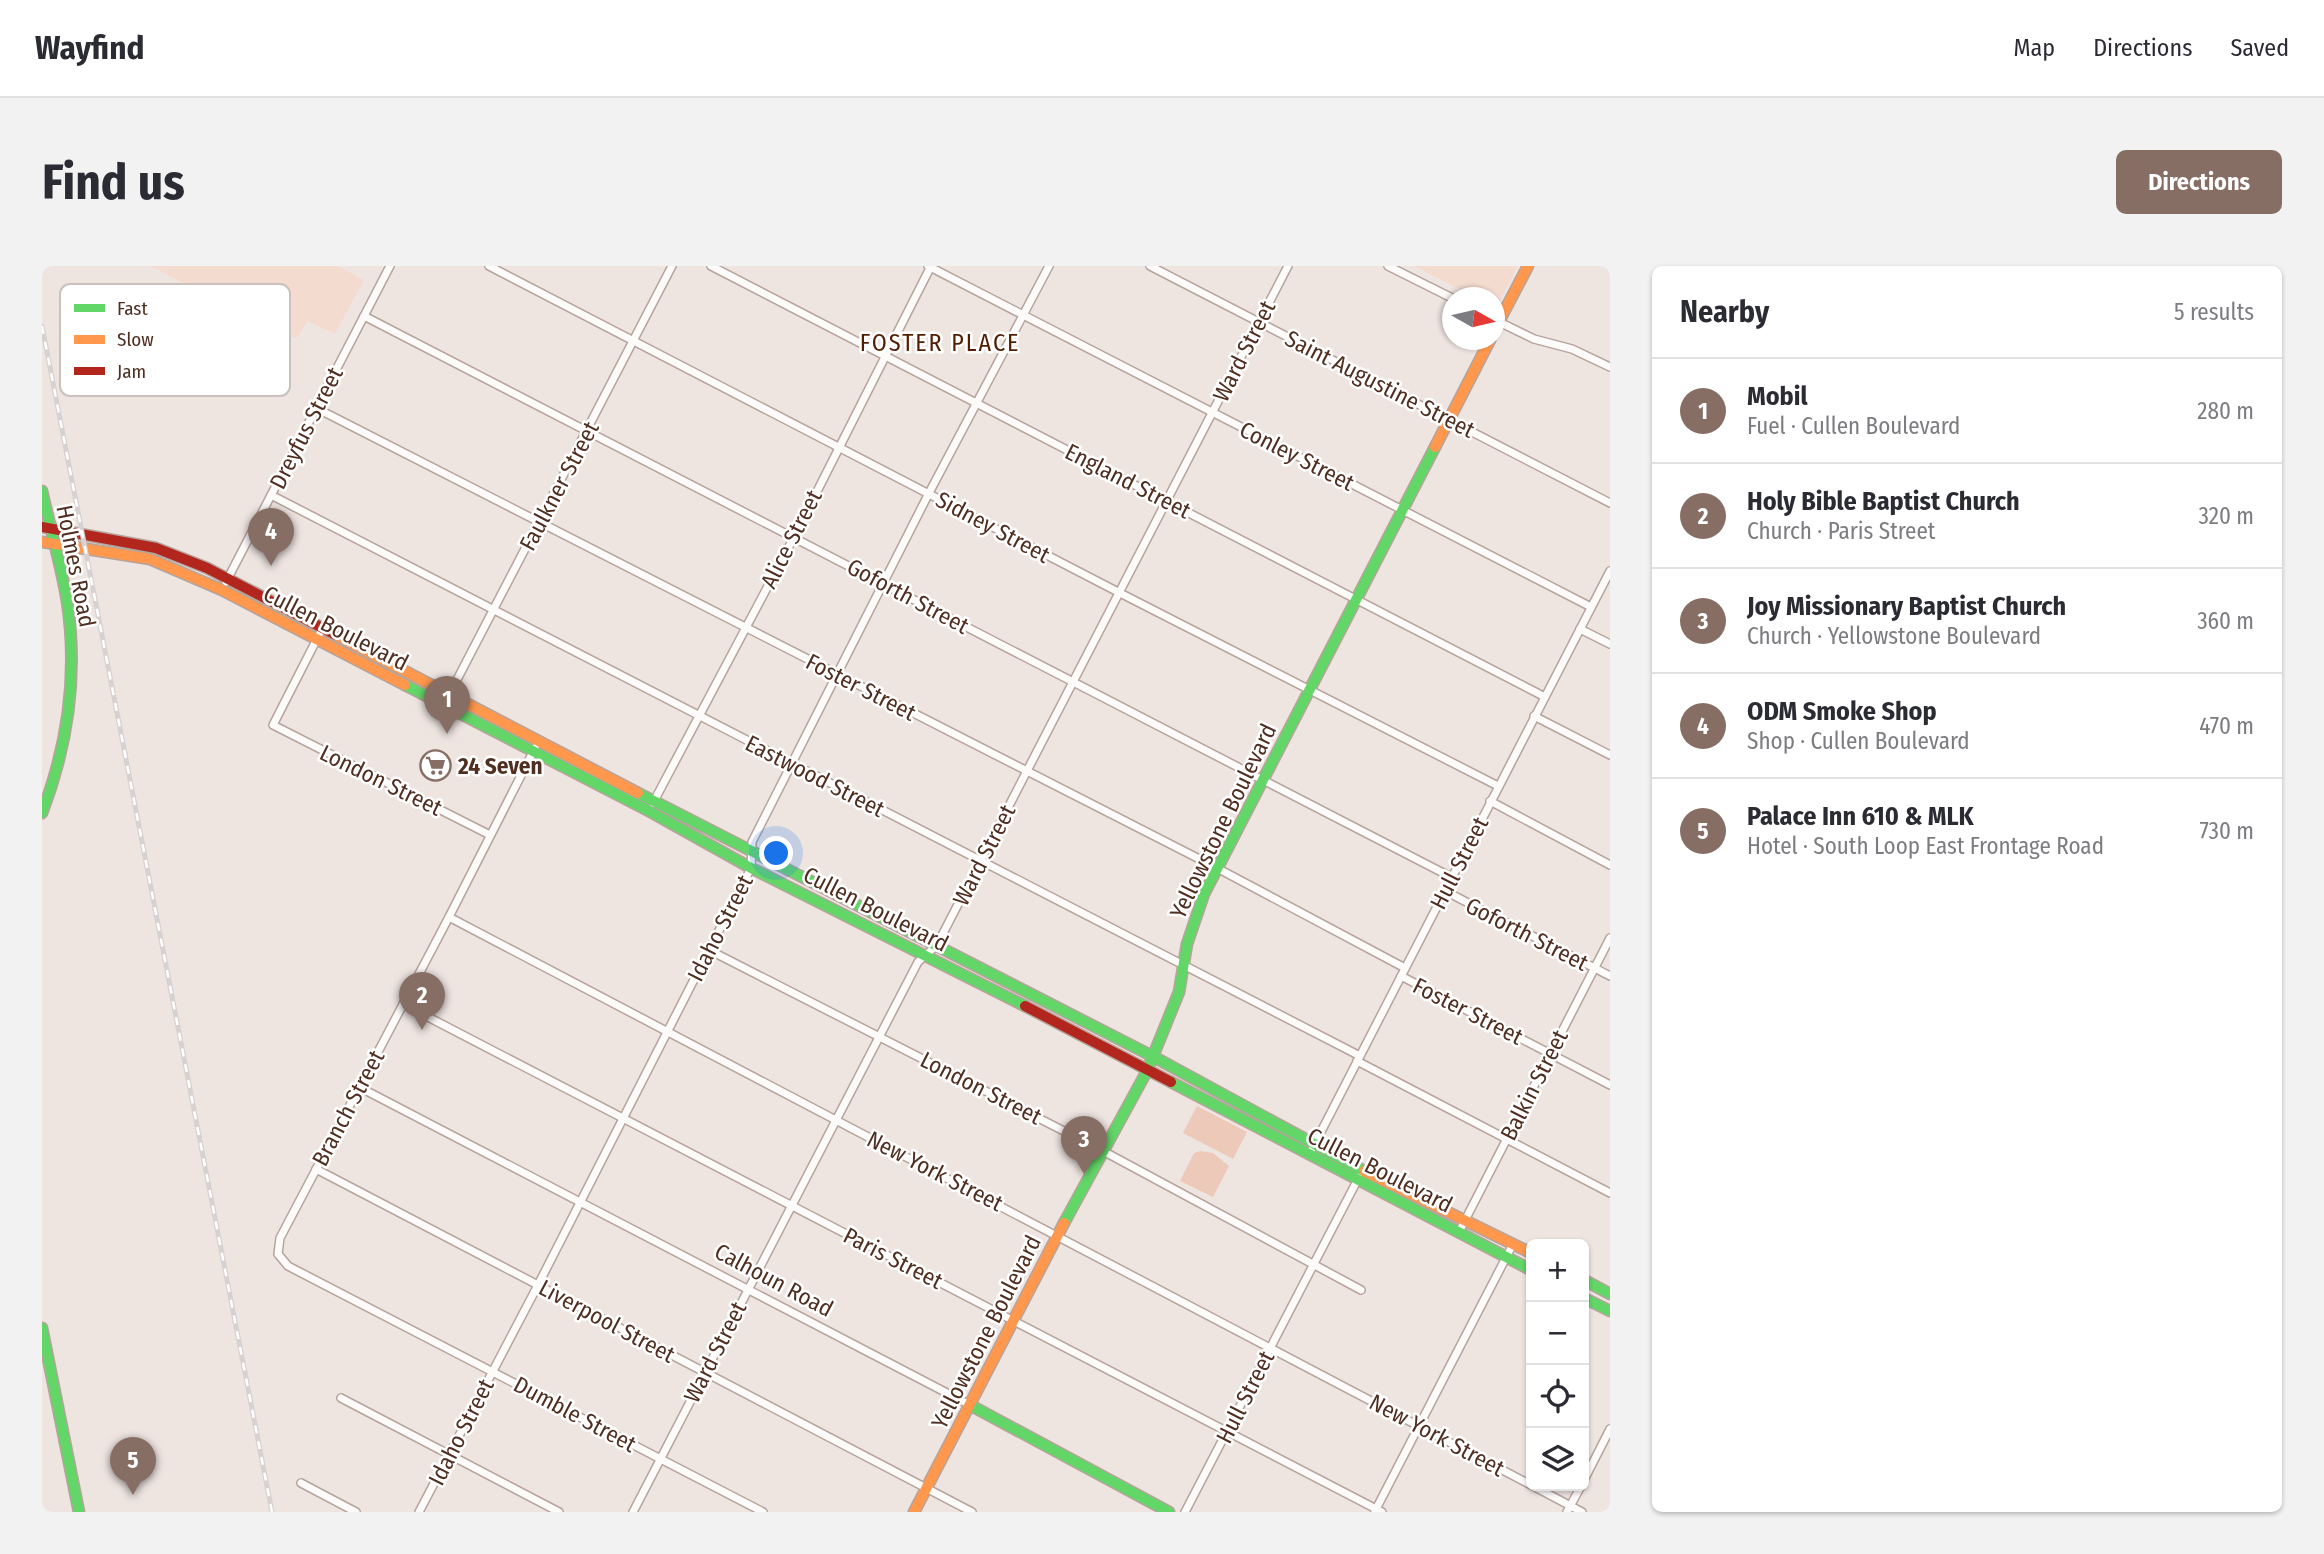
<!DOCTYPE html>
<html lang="en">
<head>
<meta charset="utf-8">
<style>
  :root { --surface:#fff; --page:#f2f2f3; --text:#2b2b33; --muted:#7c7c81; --line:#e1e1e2; --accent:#876e64 }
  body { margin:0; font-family:"Fira Sans Condensed",sans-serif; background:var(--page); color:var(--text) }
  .controls { position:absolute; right:21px; bottom:21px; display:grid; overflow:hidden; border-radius:10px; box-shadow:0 2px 5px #0004 }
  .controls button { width:63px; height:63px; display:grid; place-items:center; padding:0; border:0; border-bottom:2px solid var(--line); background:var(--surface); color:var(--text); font:35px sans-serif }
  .compass { position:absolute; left:1400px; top:21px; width:63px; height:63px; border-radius:50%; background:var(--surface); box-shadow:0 2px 5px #0004; rotate:98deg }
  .you { position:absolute; left:735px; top:588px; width:24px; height:24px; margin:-18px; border:5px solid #fff; border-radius:50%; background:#1a73e8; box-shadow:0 0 0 10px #1a73e833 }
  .badge { display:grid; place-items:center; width:46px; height:46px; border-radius:50%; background:var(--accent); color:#fff; font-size:23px; font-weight:700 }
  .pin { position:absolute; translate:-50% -58px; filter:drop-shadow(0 2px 4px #0008) }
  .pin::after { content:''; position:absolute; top:37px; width:24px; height:21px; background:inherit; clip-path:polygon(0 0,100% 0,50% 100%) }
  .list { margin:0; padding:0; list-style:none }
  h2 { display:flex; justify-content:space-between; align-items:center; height:91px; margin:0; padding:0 28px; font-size:30px }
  h2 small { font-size:23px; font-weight:400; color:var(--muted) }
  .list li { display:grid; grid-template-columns:46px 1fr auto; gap:21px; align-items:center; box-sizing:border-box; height:105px; padding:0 28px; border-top:2px solid var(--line) }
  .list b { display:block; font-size:26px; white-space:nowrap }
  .list p { margin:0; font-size:23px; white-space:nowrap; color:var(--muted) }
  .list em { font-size:23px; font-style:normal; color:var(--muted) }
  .icon { flex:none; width:38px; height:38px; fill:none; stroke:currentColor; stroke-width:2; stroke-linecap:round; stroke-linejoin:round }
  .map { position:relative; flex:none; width:1568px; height:1246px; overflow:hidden; border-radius:10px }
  header { display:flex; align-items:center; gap:42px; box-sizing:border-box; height:98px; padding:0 35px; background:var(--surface); border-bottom:2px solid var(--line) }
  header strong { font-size:33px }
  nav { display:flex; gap:38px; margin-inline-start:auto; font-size:24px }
  .intro { display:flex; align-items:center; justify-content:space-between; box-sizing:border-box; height:168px; padding:0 42px }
  h1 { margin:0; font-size:49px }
  .button { padding:18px 32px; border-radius:10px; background:var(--accent); color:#fff; font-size:24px; font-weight:700 }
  main { display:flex; gap:42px; padding:0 42px }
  aside { flex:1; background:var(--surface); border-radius:10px; box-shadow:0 2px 5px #0004 }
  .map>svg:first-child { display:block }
  .built { fill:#f4dbd0 }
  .green { fill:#edc9b9 }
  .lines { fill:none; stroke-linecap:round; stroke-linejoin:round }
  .street-casing { stroke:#b6a49c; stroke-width:10 }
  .fast-casing { stroke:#b6a49c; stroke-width:13 }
  .slow-casing { stroke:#b6a49c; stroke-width:13 }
  .jam-casing { stroke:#b6a49c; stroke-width:13 }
  .street { stroke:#fcfbfa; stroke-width:7 }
  .fast { stroke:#63d668; stroke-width:10 }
  .slow { stroke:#ff974d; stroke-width:10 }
  .jam { stroke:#b3261e; stroke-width:10 }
  .rail-casing { stroke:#d7d2d1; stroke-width:5 }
  .rail { stroke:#fff; stroke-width:2.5; stroke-dasharray:8; stroke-linecap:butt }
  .labels { text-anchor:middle; stroke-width:5; stroke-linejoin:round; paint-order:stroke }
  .street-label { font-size:23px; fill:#502e20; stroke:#fff }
  .poi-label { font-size:23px; font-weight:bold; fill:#502e20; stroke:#fff; text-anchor:start }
  .neighbourhood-label { font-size:24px; letter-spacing:2px; fill:#521d01; stroke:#fff }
  .key { fill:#fff; stroke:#cac0bc; stroke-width:2 }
  .key-label { font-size:19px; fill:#502e20 }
</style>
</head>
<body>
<header>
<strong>Wayfind</strong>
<nav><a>Map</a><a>Directions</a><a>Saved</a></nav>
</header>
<div class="intro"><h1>Find us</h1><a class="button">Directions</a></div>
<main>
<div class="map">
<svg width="1568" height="1246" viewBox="0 0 1568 1246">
  <rect width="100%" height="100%" fill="#eee5e1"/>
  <!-- built -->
  <g class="built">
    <polygon points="109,0 296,0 322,14 293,68 265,55 256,71 242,71"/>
    <polygon points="1372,0 1476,0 1454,42 1452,32 1433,31"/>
  </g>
  <!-- green -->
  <g class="green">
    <polygon points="1155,840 1205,866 1191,893 1141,867"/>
    <polygon points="1158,885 1171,887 1187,900 1171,931 1138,915 1152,887"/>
  </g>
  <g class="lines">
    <defs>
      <g id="street">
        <polyline points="447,0 1078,327 1456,520"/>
        <polyline points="669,0 1503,431"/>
        <polyline points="886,0 1549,341"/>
        <polyline points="1108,0 1568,237"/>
        <polyline points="1346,0 1410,32"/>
        <polyline points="322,50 1409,611"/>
        <polyline points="1453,54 1492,73 1530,83 1568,101"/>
        <polyline points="274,142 1175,602 1363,702"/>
        <polyline points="229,229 1318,790"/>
        <polyline points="184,316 348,0"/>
        <polyline points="281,361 231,459 448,569"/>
        <polyline points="1538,363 1568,378"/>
        <polyline points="406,431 630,0"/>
        <polyline points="1492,450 1568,489"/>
        <polyline points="493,482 407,651 238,972 236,988 246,1000 721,1246"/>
        <polyline points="1448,535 1568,599"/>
        <polyline points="611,537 752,271 889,0"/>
        <polyline points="1403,625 1568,710"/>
        <polyline points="407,651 1489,1219"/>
        <polyline points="667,684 1061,885 1319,1024"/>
        <polyline points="1359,710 1568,819"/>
        <polyline points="361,738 1340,1246"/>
        <polyline points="1315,795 1568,927"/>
        <polyline points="317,821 928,1139"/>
        <polyline points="1267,889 1568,305"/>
        <polyline points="274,903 930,1246"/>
        <polyline points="1417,966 1568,672"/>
        <polyline points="299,1132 517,1246"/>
        <polyline points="1542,1214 1568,1163"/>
        <polyline points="259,1217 314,1246"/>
        <polyline points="1491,1220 1540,1246"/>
        <polyline points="1333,1245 1471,978"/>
        <polyline points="377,1246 496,1019 709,602 710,576 887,227 1007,0"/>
        <polyline points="591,1246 876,696 895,679 1246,0"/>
        <polyline points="1143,1246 1317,911"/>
        <polyline points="1525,1246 1539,1220"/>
      </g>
      <g id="fast">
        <path d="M0,225C8,262 19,298 25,335C36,407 26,479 0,547"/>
        <polyline points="363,419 607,545 709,602 983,740"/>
        <polyline points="596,527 1112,791 1322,905"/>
        <polyline points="1129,816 1489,1004"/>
        <polyline points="1022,957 1105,805 1137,726 1145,678 1162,628 1393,181"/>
        <polyline points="1542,1014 1568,1028"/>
        <polyline points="1542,1032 1568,1045"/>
        <polyline points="0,1062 37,1246"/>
        <polyline points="928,1139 1127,1246"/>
      </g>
      <g id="slow">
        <polyline points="1452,65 1486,0"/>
        <polyline points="1393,181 1448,74"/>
        <polyline points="0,276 108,293 180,324 363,419"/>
        <polyline points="294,369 596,527"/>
        <polyline points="1322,905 1489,987"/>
        <polyline points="872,1246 1022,957"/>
      </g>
      <g id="jam">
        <polyline points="0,261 114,282 165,302 294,369"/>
        <polyline points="983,740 1129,816"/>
      </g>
    </defs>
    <!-- street casing -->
    <use href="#street" class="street-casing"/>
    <!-- fast casing -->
    <use href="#fast" class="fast-casing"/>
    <!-- slow casing -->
    <use href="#slow" class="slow-casing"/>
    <!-- jam casing -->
    <use href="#jam" class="jam-casing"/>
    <!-- street -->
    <use href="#street" class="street"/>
    <!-- fast -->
    <use href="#fast" class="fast"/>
    <!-- slow -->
    <use href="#slow" class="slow"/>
    <!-- jam -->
    <use href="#jam" class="jam"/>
    <defs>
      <polyline id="rail" points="0,60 230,1246"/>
    </defs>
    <!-- rail casing -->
    <use href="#rail" class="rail-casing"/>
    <!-- rail -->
    <use href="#rail" class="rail"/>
  </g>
  <!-- icons -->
  <defs>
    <symbol id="supermarket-ring" viewBox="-11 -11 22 22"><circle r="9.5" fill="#fff" stroke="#876e64" stroke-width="1.5"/><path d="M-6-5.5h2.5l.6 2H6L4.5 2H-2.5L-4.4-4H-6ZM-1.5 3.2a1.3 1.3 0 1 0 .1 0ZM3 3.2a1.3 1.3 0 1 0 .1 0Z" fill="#876e64"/></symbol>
  </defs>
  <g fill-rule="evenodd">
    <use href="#supermarket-ring" x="376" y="482" width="35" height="35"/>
  </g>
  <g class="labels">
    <!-- street labels -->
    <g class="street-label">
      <text transform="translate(1202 85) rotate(-63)" y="8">Ward Street</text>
      <text transform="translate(1338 118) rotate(27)" y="8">Saint Augustine Street</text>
      <text transform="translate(264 162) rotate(-63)" y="8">Dreyfus Street</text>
      <text transform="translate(1255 190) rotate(27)" y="8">Conley Street</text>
      <text transform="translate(1086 215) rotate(27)" y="8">England Street</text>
      <text transform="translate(517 220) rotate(-62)" y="8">Faulkner Street</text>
      <text transform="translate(951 261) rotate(28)" y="8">Sidney Street</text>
      <text transform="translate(749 273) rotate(-63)" y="8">Alice Street</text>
      <text transform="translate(34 300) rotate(79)" y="8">Holmes Road</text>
      <text transform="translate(866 330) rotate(28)" y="8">Goforth Street</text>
      <text transform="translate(294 362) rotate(27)" y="8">Cullen Boulevard</text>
      <text transform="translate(819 421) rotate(27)" y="8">Foster Street</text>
      <text transform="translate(773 510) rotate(27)" y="8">Eastwood Street</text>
      <text transform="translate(339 514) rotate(26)" y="8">London Street</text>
      <text transform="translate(1181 555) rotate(-64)" y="8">Yellowstone Boulevard</text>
      <text transform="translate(942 589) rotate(-63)" y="8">Ward Street</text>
      <text transform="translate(1417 597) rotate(-63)" y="8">Hull Street</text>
      <text transform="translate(834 643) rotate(27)" y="8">Cullen Boulevard</text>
      <text transform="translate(678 662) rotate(-63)" y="8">Idaho Street</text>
      <text transform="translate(1485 668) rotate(27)" y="8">Goforth Street</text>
      <text transform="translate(1426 745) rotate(27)" y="8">Foster Street</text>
      <text transform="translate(1492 819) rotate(-63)" y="8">Balkin Street</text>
      <text transform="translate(939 822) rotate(27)" y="8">London Street</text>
      <text transform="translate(306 842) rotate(-62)" y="8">Branch Street</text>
      <text transform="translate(1338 904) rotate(27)" y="8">Cullen Boulevard</text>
      <text transform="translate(893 905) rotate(27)" y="8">New York Street</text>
      <text transform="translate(851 992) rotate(27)" y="8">Paris Street</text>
      <text transform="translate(732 1014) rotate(28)" y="8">Calhoun Road</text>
      <text transform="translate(565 1055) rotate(28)" y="8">Liverpool Street</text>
      <text transform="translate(944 1066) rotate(-63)" y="8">Yellowstone Boulevard</text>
      <text transform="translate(673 1086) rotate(-63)" y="8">Ward Street</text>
      <text transform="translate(1203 1131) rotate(-63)" y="8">Hull Street</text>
      <text transform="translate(533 1148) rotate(28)" y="8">Dumble Street</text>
      <text transform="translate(419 1166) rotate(-63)" y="8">Idaho Street</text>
      <text transform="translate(1395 1169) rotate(28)" y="8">New York Street</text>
    </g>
    <!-- poi labels -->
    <g class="poi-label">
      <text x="416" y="508">24 Seven</text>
    </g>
    <!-- neighbourhood labels -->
    <g class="neighbourhood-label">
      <text x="898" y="85">FOSTER PLACE</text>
    </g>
  </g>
  <!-- legend -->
  <rect x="18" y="18" width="230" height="112" rx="10" class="key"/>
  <rect x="32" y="38" width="31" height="8" fill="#63d668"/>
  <rect x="32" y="69" width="31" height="9" fill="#ff974d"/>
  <rect x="32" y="101" width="31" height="8" fill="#b3261e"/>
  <g class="key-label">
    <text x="75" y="49">Fast</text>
    <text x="75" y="80">Slow</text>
    <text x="75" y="112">Jam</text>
  </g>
</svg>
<div class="controls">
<button>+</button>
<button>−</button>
<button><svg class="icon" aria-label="locate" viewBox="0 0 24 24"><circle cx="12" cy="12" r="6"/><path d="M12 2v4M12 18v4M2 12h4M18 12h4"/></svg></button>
<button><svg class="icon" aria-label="layers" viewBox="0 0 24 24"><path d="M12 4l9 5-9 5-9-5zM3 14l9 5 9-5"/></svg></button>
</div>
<svg class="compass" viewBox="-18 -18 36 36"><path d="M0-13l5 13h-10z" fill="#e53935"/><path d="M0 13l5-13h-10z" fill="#7c7c81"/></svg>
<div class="you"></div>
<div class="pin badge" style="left:405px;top:468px">1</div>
<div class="pin badge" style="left:380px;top:764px">2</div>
<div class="pin badge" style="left:1042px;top:908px">3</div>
<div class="pin badge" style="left:229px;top:300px">4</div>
<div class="pin badge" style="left:91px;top:1229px">5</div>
</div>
<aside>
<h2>Nearby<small>5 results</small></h2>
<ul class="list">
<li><span class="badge">1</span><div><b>Mobil</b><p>Fuel · Cullen Boulevard</p></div><em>280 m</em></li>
<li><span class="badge">2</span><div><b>Holy Bible Baptist Church</b><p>Church · Paris Street</p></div><em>320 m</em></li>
<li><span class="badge">3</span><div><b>Joy Missionary Baptist Church</b><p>Church · Yellowstone Boulevard</p></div><em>360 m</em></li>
<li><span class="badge">4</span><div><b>ODM Smoke Shop</b><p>Shop · Cullen Boulevard</p></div><em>470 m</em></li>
<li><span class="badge">5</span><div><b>Palace Inn 610 &amp; MLK</b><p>Hotel · South Loop East Frontage Road</p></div><em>730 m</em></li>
</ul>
</aside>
</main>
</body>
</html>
